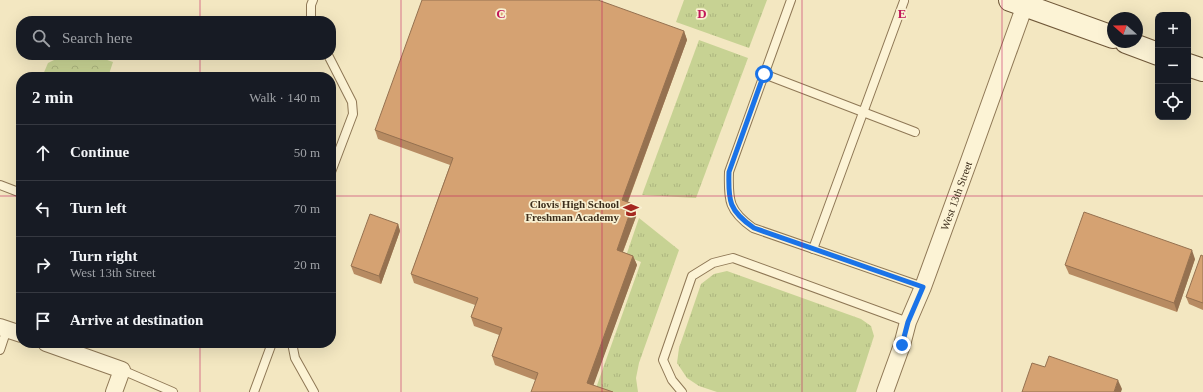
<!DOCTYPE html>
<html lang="en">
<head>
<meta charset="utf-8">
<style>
  :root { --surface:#171b24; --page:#242831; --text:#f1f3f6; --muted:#9ea1a6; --line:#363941 }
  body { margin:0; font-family:Georgia,serif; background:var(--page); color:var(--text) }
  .controls { position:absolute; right:12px; top:12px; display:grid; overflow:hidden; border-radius:8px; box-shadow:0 4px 16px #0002 }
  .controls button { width:36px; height:36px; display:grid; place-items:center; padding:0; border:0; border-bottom:1px solid var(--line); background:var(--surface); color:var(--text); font:20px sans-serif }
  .compass { position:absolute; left:1107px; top:12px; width:36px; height:36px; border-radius:50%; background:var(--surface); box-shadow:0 4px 16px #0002; rotate:290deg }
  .stop { position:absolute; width:12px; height:12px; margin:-9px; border:3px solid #1a73e8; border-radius:50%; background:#fff }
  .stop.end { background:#1a73e8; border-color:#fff; box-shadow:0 1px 4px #0008 }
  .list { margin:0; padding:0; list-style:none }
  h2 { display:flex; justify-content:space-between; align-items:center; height:52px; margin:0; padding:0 16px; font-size:17px }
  h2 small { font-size:13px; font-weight:400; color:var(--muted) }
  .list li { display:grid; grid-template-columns:26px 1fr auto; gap:12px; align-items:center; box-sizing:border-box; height:56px; padding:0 16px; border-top:1px solid var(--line) }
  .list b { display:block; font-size:15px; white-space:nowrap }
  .list p { margin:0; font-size:13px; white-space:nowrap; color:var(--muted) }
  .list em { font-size:13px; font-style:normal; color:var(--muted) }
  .icon { flex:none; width:22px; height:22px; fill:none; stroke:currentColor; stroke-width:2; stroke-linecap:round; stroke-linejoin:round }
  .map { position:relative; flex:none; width:1203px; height:392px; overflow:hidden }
  .search { position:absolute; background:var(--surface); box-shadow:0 4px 16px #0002; left:16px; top:16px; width:320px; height:44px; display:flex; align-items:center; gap:10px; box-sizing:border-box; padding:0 14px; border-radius:16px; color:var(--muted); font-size:15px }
  .panel { position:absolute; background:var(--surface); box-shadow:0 4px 16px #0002; left:16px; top:72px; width:320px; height:276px; border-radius:16px }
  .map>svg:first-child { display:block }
  .grass { fill:url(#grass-tufts) }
  .park { fill:url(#park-crowns) }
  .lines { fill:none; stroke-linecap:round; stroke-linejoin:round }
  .lane-casing { stroke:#8f7856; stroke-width:10 }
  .street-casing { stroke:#8f7856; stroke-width:18 }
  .secondary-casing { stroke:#705839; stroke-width:24 }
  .lane { stroke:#fcf3d5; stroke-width:8 }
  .street { stroke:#fcf3d5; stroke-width:16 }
  .secondary { stroke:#fcf3d5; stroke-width:22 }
  .wall { fill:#b78b62 }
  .shaded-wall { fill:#957150 }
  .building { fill:#d5a272; stroke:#957150 }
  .route { stroke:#1a73e8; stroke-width:5 }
  .grid { fill:none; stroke:#c2185b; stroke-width:1; stroke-opacity:0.55 }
  .labels { text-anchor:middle; stroke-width:3.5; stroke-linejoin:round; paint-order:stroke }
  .street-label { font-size:11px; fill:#3d2e1c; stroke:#f9f0d1 }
  .poi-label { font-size:11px; font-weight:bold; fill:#3d2e1c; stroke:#f9f0d1; text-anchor:end }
  .grid-label { font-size:13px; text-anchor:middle; font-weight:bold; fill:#c2185b; stroke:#f9f0d1; stroke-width:3.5; stroke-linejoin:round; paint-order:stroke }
</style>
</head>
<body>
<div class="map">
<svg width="1203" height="392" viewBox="0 0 1203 392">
  <defs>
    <pattern id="grass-tufts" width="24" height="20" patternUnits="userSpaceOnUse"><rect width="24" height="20" fill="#c7d293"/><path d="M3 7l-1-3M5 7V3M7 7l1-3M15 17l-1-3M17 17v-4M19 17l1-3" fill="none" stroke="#acb57e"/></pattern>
    <pattern id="park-crowns" width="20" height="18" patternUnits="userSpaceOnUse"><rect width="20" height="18" fill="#c7d293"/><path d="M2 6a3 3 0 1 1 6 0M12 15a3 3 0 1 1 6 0" fill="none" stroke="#acb57e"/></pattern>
  </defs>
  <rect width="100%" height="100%" fill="#f3e7c1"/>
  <!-- grass -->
  <g class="grass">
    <polygon points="684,0 767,0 749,48 676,22"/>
    <polygon points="699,40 748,58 696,198 642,195"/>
    <polygon points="639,218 679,250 639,363 636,378 638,392 606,392 596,388 641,262 626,256"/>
    <polygon points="727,271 861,319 871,326 874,336 856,392 717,392 699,386 687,378 677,363 679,348 701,284 714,274"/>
  </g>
  <!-- park -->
  <polygon class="park" points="64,55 93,55 113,62 108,77 42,77 48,63"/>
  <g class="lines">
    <defs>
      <g id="lane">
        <path d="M791,0L729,172C728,201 729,211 753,228L923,287"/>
        <polyline points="311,21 311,5 313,0"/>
        <polyline points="328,55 352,102 353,114 331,172"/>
        <polyline points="764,74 915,132"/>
        <polyline points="0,185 21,193"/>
        <polyline points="813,249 904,1"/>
        <polyline points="292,343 295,358 314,392"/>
        <polyline points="0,350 7,329"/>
        <polyline points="122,370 173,392"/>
        <polyline points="254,392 272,343"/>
        <polyline points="682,392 672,380 663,360 692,276 713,263 733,258 908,322"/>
      </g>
      <g id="street">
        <polyline points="0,327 21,334"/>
        <polyline points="46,343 122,370 114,392"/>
        <path id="s1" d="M885,392L902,345L908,322L923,287L970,158L1025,5L1029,0"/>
      </g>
      <g id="secondary">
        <polyline points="1010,0 1113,37"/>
        <polyline points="1126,42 1158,54"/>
        <polyline points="1188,65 1203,70"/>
      </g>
    </defs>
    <!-- lane casing -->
    <use href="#lane" class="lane-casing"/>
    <!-- street casing -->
    <use href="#street" class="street-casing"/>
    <!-- secondary casing -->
    <use href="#secondary" class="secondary-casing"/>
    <!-- lane -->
    <use href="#lane" class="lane"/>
    <!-- street -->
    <use href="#street" class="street"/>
    <!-- secondary -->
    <use href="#secondary" class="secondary"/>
  </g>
  <!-- wall -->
  <g class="wall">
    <polygon points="684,31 687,40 628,202 633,204 637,214 623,252 633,256 637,265 593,385 535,380 495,365 492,356 499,335 474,326 471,317 475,305 414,283 411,274 450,165 378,139 375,130"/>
    <polygon points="398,224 400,231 381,284 354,274 351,266"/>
    <polygon points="1203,256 1203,310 1189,304 1186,297"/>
    <polygon points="1195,259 1177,312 1069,274 1065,265"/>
  </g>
  <!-- shaded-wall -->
  <g class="shaded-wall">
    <polygon points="684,31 687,40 625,209 622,200"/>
    <polygon points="633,204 637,214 620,259 617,250"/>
    <polygon points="398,224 400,231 381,284 379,276"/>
    <polygon points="1192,250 1195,259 1177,312 1174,303"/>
    <polygon points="633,256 637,265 591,392 587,383"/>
    <polygon points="1118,380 1122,389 1121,392 1114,392"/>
  </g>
  <!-- building -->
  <g class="building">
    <polygon points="422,0 598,0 684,31 622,200 633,204 617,250 633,256 587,383 613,392 531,392 538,373 492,356 502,328 471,317 478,298 411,274 453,158 375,130"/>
    <polygon points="1084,212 1192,250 1174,303 1065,265"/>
    <polygon points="370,214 398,224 379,276 351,266"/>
    <polygon points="1201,255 1203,256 1203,303 1186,297"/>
    <polygon points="1049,356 1118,380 1114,392 1022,392 1032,363 1045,367"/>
  </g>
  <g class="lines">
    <!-- route -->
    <path class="route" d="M764,74L729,172C728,201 729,211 754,228L923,287L908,322L902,345"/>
  </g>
  <!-- grid -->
  <path class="grid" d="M200,0V21M401,0V392M602,0V392M802,0V392M1002,0V392M200,55V77M0,196H21M331,196H1203M200,343V392"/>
  <!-- icons -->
  <defs>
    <symbol id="school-bare" viewBox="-9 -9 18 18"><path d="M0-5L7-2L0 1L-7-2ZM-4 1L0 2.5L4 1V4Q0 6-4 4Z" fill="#a5271f" stroke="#f9f0d1" stroke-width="2.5" paint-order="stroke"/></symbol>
  </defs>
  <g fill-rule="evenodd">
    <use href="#school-bare" x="620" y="199" width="22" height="22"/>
  </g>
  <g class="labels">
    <!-- street labels -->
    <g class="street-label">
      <text dy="4" stroke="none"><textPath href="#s1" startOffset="209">West 13th Street</textPath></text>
    </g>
    <!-- poi labels -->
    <g class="poi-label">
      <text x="619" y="208">Clovis High School<tspan x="619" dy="13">Freshman Academy</tspan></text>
    </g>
  </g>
  <g class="grid-label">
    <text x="501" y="18">C</text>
    <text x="702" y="18">D</text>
    <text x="902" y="18">E</text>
  </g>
</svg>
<div class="controls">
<button>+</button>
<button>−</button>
<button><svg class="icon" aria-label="locate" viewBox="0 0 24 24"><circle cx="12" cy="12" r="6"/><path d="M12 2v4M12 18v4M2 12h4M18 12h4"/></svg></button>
</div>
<svg class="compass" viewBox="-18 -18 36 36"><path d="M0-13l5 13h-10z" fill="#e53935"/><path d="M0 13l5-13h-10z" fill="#9ea1a6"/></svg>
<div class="stop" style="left:764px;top:74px"></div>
<div class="stop end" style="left:902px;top:345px"></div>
<div class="search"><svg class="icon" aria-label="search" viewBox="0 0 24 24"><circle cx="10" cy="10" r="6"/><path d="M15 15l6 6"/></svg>Search here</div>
<section class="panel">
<h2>2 min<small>Walk · 140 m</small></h2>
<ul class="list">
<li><svg class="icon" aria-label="ahead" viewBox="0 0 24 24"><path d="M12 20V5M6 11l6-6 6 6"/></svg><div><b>Continue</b></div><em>50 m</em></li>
<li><svg class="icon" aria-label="left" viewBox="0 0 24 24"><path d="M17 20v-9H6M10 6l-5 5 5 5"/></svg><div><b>Turn left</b></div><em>70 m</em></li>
<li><svg class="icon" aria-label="right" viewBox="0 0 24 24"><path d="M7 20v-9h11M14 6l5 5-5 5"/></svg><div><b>Turn right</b><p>West 13th Street</p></div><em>20 m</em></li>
<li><svg class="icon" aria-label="arrive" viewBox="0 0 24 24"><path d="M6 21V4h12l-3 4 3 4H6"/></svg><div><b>Arrive at destination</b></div></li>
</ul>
</section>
</div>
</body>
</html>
